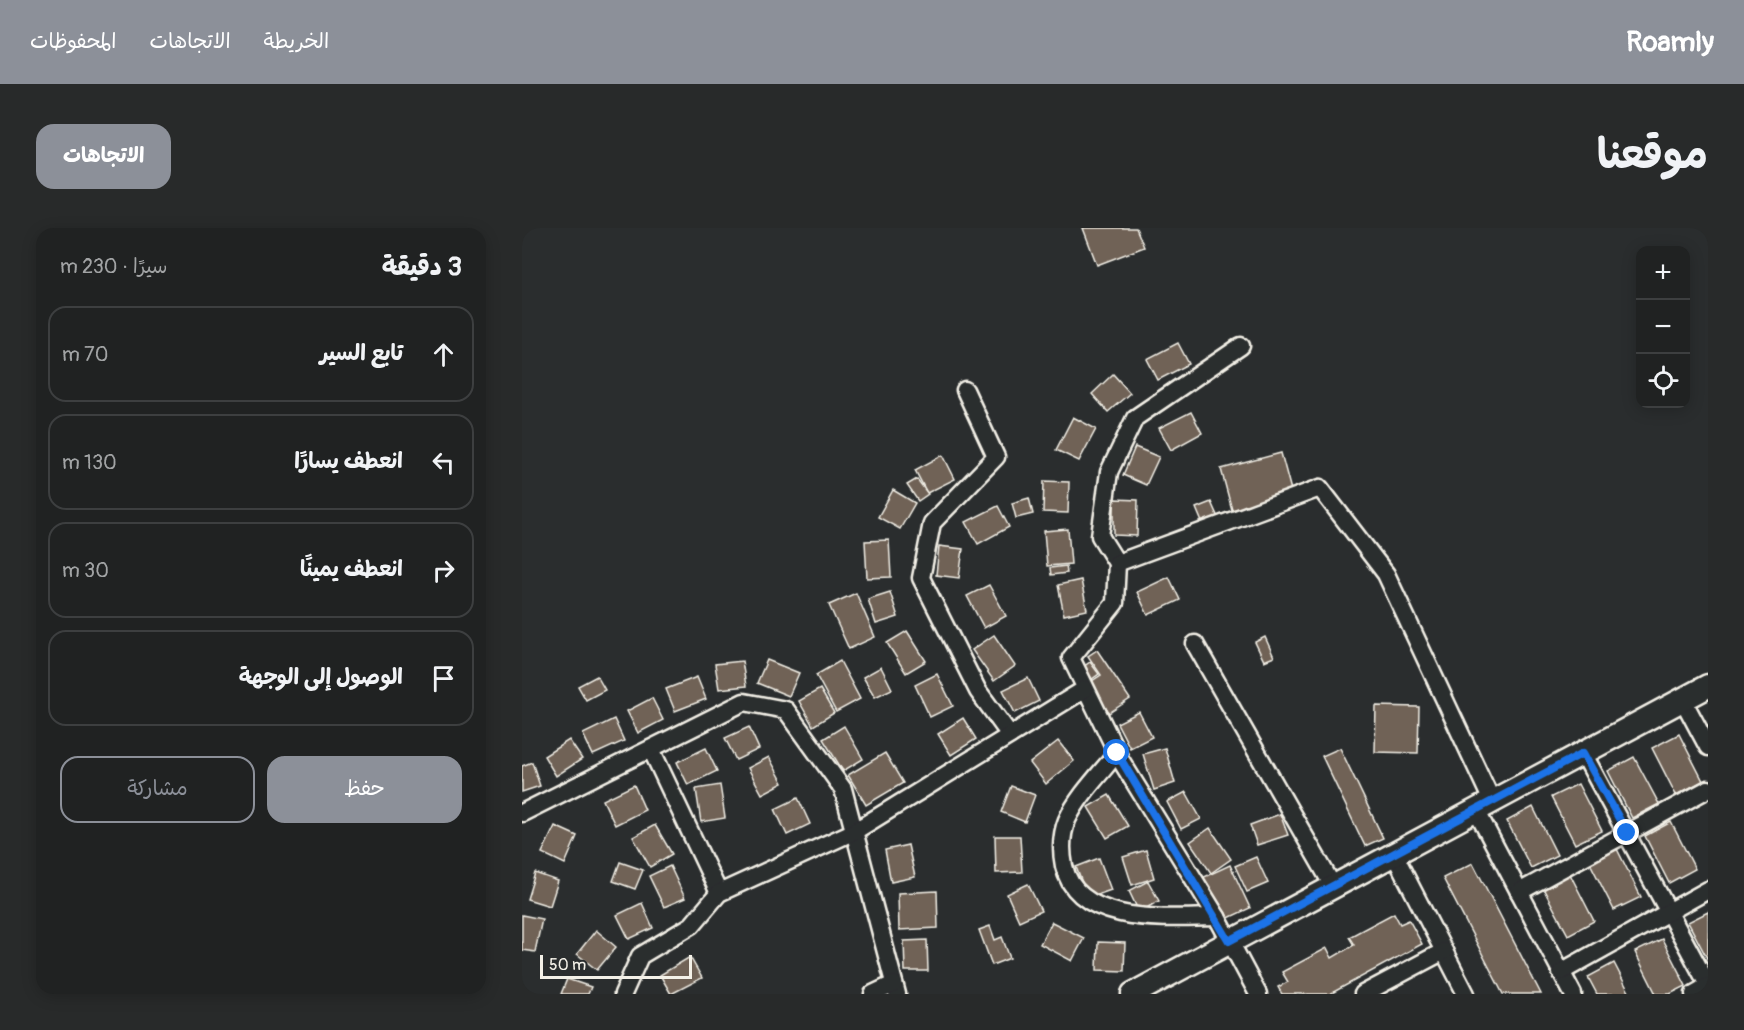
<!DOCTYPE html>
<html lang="ar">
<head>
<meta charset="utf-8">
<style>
  :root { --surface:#202222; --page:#282a2a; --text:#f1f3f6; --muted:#a2a4a5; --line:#3d3f40; --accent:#8c9099 }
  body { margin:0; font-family:Pangolin,"Playpen Sans Arabic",sans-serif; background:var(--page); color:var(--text); direction:rtl }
  .controls { position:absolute; right:18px; top:18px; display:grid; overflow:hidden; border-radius:12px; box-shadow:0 3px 15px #0003 }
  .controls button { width:54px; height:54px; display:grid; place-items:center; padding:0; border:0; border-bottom:2px solid var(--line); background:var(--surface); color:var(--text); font:30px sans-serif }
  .scale { position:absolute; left:18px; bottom:15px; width:152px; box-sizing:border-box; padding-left:6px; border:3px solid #f4f1e8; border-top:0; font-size:16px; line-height:21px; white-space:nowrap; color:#f4f1e8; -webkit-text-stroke:4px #2a2d2e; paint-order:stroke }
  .stop { position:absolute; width:18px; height:18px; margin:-14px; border:4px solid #1a73e8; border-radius:50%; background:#fff }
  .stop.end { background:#1a73e8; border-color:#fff; box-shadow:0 2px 6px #0008 }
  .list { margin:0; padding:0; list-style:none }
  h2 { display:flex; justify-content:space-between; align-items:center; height:78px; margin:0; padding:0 24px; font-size:26px }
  h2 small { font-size:20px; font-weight:400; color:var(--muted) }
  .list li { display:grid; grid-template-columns:39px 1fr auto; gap:18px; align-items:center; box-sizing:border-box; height:96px; margin:0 12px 12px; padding:0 12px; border:2px solid var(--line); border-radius:18px }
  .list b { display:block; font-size:22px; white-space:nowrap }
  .list em { font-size:20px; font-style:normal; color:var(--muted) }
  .actions { display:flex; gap:12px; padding:18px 24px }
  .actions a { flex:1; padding:14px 0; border:2px solid var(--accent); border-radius:18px; text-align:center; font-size:21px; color:var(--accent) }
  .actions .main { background:var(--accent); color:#fff }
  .icon { flex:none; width:33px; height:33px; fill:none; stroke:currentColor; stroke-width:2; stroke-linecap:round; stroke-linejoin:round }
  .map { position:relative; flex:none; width:1186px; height:766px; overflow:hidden; direction:ltr; border-radius:18px }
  header { display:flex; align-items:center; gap:36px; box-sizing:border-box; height:84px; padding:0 30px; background:var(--accent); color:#fff }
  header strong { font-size:28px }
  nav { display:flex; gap:33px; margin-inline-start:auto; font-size:21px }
  .intro { display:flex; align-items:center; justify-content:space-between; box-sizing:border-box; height:144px; padding:0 36px }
  h1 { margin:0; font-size:42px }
  .button { padding:15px 27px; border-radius:18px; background:var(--accent); color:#fff; font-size:21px; font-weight:700 }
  main { display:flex; gap:36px; padding:0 36px }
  aside { flex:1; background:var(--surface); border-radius:18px; box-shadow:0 3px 15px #0003 }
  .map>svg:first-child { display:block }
  .building { fill:#706257; stroke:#f4f1e8; stroke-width:1.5 }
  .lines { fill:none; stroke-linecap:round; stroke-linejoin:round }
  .minor-casing { stroke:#f4f1e8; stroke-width:21 }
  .secondary-casing { stroke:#f4f1e8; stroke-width:27 }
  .minor { stroke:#2a2d2e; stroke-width:16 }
  .secondary { stroke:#2a2d2e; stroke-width:22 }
  .route { stroke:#1a73e8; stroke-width:8 }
</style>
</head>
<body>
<header>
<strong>Roamly</strong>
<nav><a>الخريطة</a><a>الاتجاهات</a><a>المحفوظات</a></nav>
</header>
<div class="intro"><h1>موقعنا</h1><a class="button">الاتجاهات</a></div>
<main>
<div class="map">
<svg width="1186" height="766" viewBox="0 0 1186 766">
  <rect width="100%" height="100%" fill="#2a2d2e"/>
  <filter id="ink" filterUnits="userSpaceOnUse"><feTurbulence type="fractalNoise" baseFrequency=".0167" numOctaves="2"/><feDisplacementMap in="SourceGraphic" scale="12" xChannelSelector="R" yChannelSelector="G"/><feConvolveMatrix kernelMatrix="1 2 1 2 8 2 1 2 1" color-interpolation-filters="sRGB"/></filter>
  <g filter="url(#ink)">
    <!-- building -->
    <g class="building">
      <polygon points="561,0 614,0 622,19 575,37"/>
      <polygon points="656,115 667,136 636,152 625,131"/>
      <polygon points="591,146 608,165 586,184 570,166"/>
      <polygon points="669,184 680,205 649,222 637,200"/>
      <polygon points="551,189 574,201 557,233 534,222"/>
      <polygon points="613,219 637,229 624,257 601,247"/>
      <polygon points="759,225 770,266 710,282 699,241"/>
      <polygon points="421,227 433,251 405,265 393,242"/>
      <polygon points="395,251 406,266 396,273 385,257"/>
      <polygon points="522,253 547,254 546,285 521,284"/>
      <polygon points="371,262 393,275 378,301 356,289"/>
      <polygon points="507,270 511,286 494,290 490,275"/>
      <polygon points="592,271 616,272 615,308 592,307"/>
      <polygon points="689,274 697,292 682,299 674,280"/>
      <polygon points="476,278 487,299 456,316 444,294"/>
      <polygon points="546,301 549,336 525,338 522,303"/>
      <polygon points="367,312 369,349 345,350 343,313"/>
      <polygon points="417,318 441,321 437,350 414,347"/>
      <polygon points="544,338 545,345 529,347 528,340"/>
      <polygon points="647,349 658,372 626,387 615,364"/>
      <polygon points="559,352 565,382 542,387 536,357"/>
      <polygon points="467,357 484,388 462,400 445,368"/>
      <polygon points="368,364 376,389 354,396 346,371"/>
      <polygon points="334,365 353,409 327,421 307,377"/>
      <polygon points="385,403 404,433 384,445 365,415"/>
      <polygon points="472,407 493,438 472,453 450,422"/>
      <polygon points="743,409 752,429 742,433 733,414"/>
      <polygon points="575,422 608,471 587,485 567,455 579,447 566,428"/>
      <polygon points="245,432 277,445 267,468 235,455"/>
      <polygon points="220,433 224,458 197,461 193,436"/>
      <polygon points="318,433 338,471 314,484 294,447"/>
      <polygon points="568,434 577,446 570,451 561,439"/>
      <polygon points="359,439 370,461 353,469 341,449"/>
      <polygon points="415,446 431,478 408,489 393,457"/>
      <polygon points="75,448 83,462 64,472 56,458"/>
      <polygon points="175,449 184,471 153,483 144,461"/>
      <polygon points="506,450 517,473 493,485 481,462"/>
      <polygon points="298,461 312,485 291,498 277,473"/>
      <polygon points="130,470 141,492 116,505 105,483"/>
      <polygon points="854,478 897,479 896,525 853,524"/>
      <polygon points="617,484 630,509 608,520 595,495"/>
      <polygon points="441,490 454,511 429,527 416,506"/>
      <polygon points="92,491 102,513 71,527 61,506"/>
      <polygon points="322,498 341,531 321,543 301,511"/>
      <polygon points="227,499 237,521 214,532 203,510"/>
      <polygon points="1157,506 1181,553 1154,567 1130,520"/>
      <polygon points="47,512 60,531 34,548 22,528"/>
      <polygon points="536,513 552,533 524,556 508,535"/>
      <polygon points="184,520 195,543 166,557 155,534"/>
      <polygon points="643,520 653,555 632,562 621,526"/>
      <polygon points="818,520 861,610 843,618 800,528"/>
      <polygon points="363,525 381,555 344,577 326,547"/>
      <polygon points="247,529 261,555 240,566 226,540"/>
      <polygon points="1112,529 1137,576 1110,590 1086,543"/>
      <polygon points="10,534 18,558 0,564 0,538"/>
      <polygon points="1056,556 1080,603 1053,616 1029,569"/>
      <polygon points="112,557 123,582 93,597 81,572"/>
      <polygon points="198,557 203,590 179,594 174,561"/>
      <polygon points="489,558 513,567 503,594 479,584"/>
      <polygon points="664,564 679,591 659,601 645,574"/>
      <polygon points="587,567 606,598 585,610 566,579"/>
      <polygon points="276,570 288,596 265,607 253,581"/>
      <polygon points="1011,579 1035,627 1009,640 985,593"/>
      <polygon points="758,586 766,607 735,617 728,597"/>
      <polygon points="1149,594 1173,641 1147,655 1123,608"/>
      <polygon points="133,597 150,626 128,639 111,609"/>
      <polygon points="33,598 55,608 43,636 20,625"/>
      <polygon points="688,600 709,631 689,645 668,614"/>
      <polygon points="473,608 498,608 500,644 474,645"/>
      <polygon points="386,617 393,649 369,654 363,622"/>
      <polygon points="1095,621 1119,669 1092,682 1068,635"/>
      <polygon points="624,622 632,650 610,657 601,629"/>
      <polygon points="734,629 746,655 725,664 713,638"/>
      <polygon points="577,630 589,662 566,670 554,639"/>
      <polygon points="98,634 121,642 113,661 91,653"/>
      <polygon points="951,635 1019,766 981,766 921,650"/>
      <polygon points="708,637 728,680 700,693 680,650"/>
      <polygon points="148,638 163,670 142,679 127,648"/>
      <polygon points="13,645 36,653 28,678 5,671"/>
      <polygon points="1048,646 1072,693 1046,707 1021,660"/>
      <polygon points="626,653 637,673 617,684 607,663"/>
      <polygon points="506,656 519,683 497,693 485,666"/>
      <polygon points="415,663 416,700 377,702 376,665"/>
      <polygon points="120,675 131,700 107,711 95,687"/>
      <polygon points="1186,684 1186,732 1166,694"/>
      <polygon points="872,685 878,696 887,692 900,716 808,766 760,766 756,759 766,754 760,744 805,720 810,730 832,717 827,709"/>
      <polygon points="0,687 20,691 13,724 0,722"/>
      <polygon points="530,694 562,710 550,733 518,716"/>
      <polygon points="468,698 473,712 480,709 488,730 470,737 457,702"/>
      <polygon points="74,702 94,719 75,742 55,726"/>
      <polygon points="1140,711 1164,758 1148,766 1134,766 1113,724"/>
      <polygon points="405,712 406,743 383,743 382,713"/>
      <polygon points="576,714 603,715 602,743 575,742"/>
      <polygon points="168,729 180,750 149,766 138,747"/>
      <polygon points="1092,735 1108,766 1075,766 1066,749"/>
      <polygon points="45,751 69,759 66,766 39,766"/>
    </g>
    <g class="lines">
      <defs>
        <g id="minor">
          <polyline points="719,118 613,190 587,244 578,308 595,335 593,375 549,430 598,531 695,689 736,766"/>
          <polyline points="443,162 474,229 410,295 399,350 456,463 488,507"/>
          <polyline points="595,335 798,260 864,346 970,573"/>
          <polyline points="673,416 811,658"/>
          <polyline points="1161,472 1186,519"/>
          <polyline points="129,521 197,665"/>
          <path d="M595,525C578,546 556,568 545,592C539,607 539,623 542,638C555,698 647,690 695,689"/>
          <polyline points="1061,525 1186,757"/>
          <polyline points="954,582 1051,766"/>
          <polyline points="0,585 222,474 264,482 321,561 375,766"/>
          <polyline points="872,626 944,766"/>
          <polyline points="997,664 1186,561"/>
          <polyline points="1039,744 1186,662"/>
          <polyline points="101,766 118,728 170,697 197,665 333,603 563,461"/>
          <polyline points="351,766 372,756"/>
          <polyline points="841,766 922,723"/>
          <polyline points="1172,766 1186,758"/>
        </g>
        <polyline id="secondary" points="611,766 1186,458"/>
      </defs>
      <!-- minor casing -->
      <use href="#minor" class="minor-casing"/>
      <!-- secondary casing -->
      <use href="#secondary" class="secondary-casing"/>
      <!-- minor -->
      <use href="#minor" class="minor"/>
      <!-- secondary -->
      <use href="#secondary" class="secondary"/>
    </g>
  </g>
  <g class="lines" filter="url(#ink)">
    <!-- route -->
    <polyline class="route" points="595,525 707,713 1061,525 1105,605"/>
  </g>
</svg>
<div class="controls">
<button>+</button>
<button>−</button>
<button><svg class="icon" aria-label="locate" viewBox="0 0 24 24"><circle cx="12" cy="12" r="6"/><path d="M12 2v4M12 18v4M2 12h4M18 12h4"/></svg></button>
</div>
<div class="scale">50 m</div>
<div class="stop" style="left:595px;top:525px"></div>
<div class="stop end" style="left:1105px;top:605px"></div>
</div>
<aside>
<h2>3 دقيقة<small>سيرًا · 230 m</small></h2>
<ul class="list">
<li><svg class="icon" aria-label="ahead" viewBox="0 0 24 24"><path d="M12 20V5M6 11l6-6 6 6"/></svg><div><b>تابع السير</b></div><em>70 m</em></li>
<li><svg class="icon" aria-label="left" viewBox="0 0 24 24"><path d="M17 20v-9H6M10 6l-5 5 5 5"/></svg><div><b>انعطف يسارًا</b></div><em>130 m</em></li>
<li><svg class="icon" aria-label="right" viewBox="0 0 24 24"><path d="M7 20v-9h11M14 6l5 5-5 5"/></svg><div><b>انعطف يمينًا</b></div><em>30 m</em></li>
<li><svg class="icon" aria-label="arrive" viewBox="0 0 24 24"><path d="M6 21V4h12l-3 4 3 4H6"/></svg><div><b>الوصول إلى الوجهة</b></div></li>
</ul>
<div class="actions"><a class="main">حفظ</a><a>مشاركة</a></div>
</aside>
</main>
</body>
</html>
